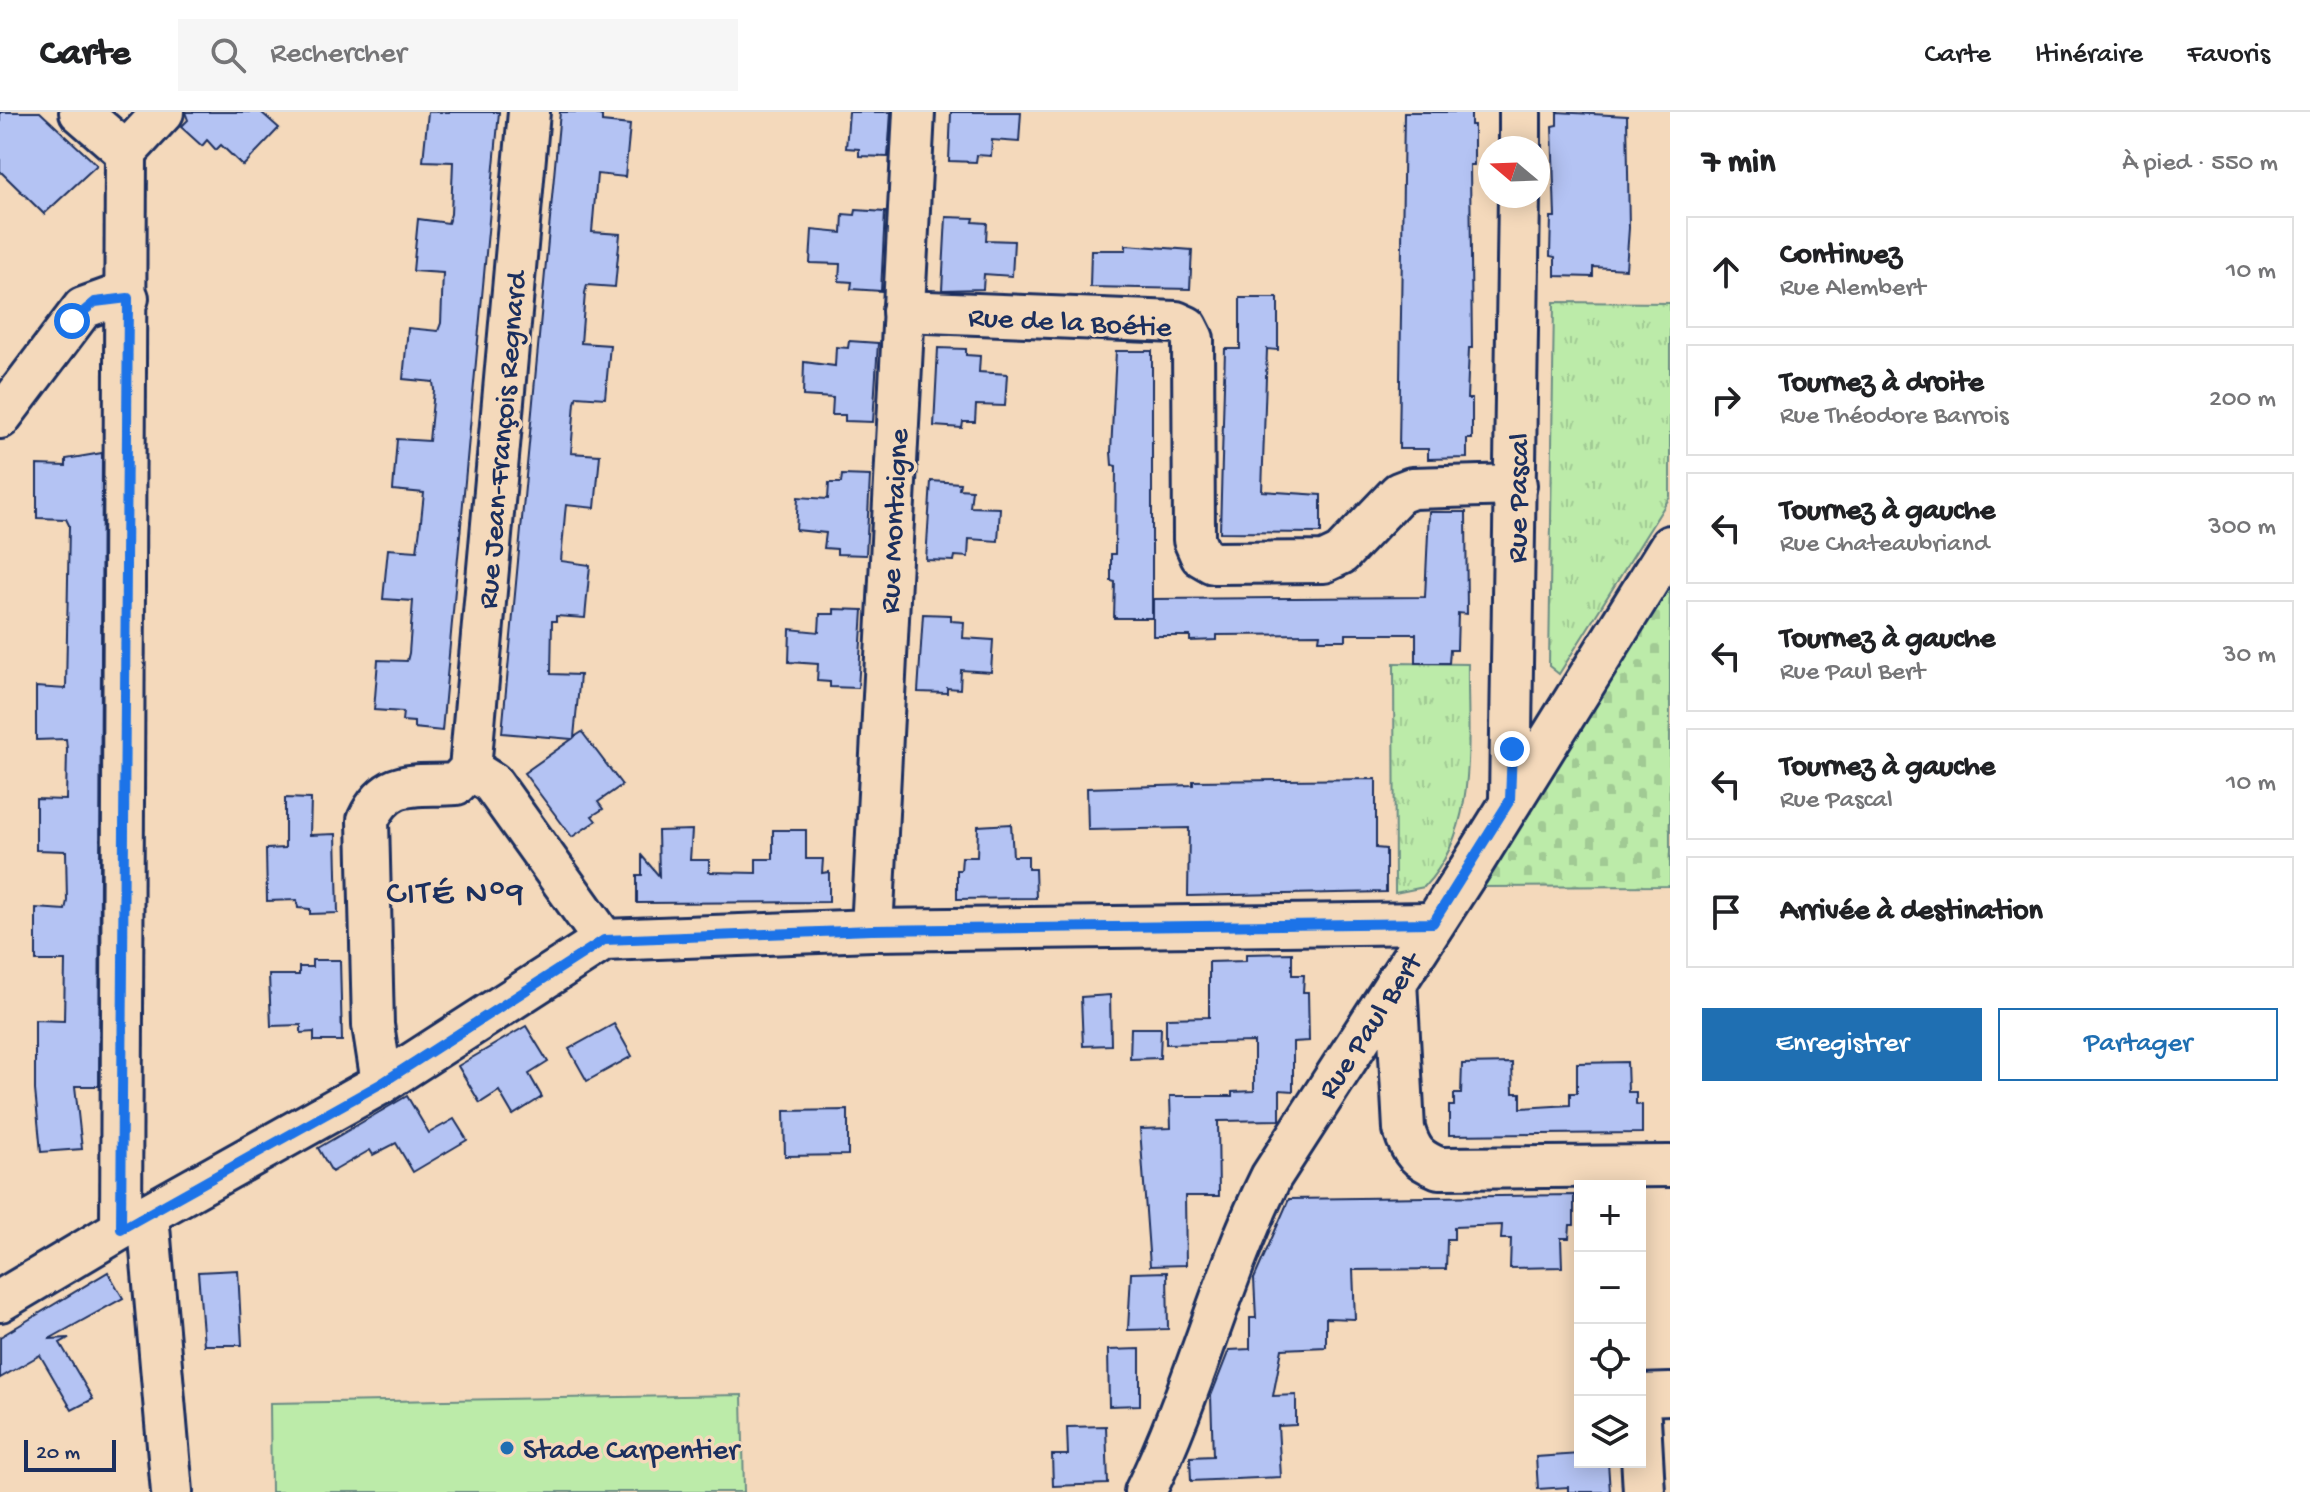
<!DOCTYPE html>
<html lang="fr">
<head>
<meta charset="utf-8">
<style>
  :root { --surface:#fff; --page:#f6f6f6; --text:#202124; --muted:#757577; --line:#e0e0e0; --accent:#1f6fb2 }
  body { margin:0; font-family:"Gochi Hand",sans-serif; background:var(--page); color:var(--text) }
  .controls { position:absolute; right:24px; bottom:24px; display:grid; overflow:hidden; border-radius:0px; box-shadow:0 4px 20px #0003 }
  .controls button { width:72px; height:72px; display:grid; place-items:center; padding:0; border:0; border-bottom:2px solid var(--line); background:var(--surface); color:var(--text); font:40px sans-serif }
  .compass { position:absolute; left:1478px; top:24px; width:72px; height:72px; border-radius:50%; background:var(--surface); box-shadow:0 4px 20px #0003; rotate:289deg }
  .scale { position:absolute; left:24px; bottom:20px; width:92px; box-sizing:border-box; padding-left:8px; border:4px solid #1b2f5e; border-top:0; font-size:22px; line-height:28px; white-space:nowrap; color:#1b2f5e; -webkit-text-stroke:6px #f4d9bb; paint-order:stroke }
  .stop { position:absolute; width:24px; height:24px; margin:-18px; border:6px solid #1a73e8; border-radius:50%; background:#fff }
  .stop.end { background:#1a73e8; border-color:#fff; box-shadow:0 2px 8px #0008 }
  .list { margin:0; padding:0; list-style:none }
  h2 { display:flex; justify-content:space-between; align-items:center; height:104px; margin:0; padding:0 32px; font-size:34px }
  h2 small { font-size:26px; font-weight:400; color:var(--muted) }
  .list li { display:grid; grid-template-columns:52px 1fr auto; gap:24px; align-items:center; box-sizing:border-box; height:112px; margin:0 16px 16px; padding:0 16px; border:2px solid var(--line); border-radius:0px }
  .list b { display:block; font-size:30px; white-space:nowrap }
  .list p { margin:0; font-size:26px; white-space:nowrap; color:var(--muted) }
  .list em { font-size:26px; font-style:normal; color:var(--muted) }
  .actions { display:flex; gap:16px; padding:24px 32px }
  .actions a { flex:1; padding:18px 0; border:2px solid var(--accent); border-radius:0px; text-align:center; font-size:28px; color:var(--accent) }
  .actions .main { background:var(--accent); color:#fff }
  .icon { flex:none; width:44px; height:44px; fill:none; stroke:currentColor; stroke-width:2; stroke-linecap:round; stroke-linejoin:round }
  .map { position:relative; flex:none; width:1670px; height:1380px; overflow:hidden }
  header { display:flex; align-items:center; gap:48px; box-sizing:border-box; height:112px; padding:0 40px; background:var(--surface); border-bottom:2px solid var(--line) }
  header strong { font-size:38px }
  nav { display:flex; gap:44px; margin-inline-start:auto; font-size:28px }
  .search { width:560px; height:72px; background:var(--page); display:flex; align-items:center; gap:20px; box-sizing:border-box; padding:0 28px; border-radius:0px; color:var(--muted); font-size:30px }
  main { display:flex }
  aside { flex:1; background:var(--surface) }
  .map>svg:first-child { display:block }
  .grass { fill:url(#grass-tufts); stroke:#6c8d84; stroke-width:2 }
  .cemetery { fill:url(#cemetery-stones); stroke:#6c8d84; stroke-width:2 }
  .pitch { fill:#bceba9; stroke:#6c8d84; stroke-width:2 }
  .building { fill:#b4c3f3; stroke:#1b2f5e; stroke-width:2 }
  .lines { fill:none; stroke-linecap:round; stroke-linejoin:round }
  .minor-casing { stroke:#1b2f5e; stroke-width:46 }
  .minor { stroke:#f4d9bb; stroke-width:40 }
  .route { stroke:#1a73e8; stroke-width:10 }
  .poi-dot { fill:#1f6fb2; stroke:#f4d9bb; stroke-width:3 }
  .labels { text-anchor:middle; stroke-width:7; stroke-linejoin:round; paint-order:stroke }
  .street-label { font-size:30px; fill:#1b2f5e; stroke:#f4d9bb }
  .poi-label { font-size:30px; fill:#1b2f5e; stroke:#f4d9bb; text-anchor:start }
  .quarter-label { font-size:34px; letter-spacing:2px; fill:#1b2f5e; stroke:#f4d9bb }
</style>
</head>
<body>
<header>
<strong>Carte</strong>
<div class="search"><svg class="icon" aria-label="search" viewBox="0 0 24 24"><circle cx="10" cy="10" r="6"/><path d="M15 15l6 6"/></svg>Rechercher</div>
<nav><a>Carte</a><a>Itinéraire</a><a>Favoris</a></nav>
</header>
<main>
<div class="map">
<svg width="1670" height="1380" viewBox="0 0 1670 1380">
  <defs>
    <pattern id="grass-tufts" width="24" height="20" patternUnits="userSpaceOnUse" patternTransform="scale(2)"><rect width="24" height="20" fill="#bceba9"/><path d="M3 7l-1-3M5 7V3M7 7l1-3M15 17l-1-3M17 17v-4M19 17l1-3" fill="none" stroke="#a1ca94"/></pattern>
    <pattern id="cemetery-stones" width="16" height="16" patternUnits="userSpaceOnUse" patternTransform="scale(2)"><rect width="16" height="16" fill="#bceba9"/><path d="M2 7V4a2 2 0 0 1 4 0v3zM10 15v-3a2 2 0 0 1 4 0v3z" fill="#a1ca94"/></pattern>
  </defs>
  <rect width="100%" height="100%" fill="#f4d9bb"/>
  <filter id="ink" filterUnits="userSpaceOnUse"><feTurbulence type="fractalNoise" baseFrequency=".0125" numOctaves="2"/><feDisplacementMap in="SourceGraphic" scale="16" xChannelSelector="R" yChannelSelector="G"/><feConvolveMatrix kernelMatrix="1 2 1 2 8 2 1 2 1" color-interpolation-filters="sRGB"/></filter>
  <g filter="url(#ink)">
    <!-- grass -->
    <g class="grass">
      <polygon points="1554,190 1670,191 1670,385 1559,562 1549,554"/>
      <path d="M1394,551L1468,552C1467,626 1480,716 1424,775L1395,781Z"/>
    </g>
    <!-- cemetery -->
    <polygon class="cemetery" points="1670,475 1670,774 1481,775"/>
    <!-- pitch -->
    <polygon class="pitch" points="742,1283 744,1380 271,1380 270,1291"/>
    <!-- building -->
    <g class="building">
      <polygon points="0,0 40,0 97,53 44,102 0,59"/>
      <polygon points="185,0 261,0 279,16 243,54 221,33 216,38 207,28 202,34 181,15 188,8"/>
      <polygon points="428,0 499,0 442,619 414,616 414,610 402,609 403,600 374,598 378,548 407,549 409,541 413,489 383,487 388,437 417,439 421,409 424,381 393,378 397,327 429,329 434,278 433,270 403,267 408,216 438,219 441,211 443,161 413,159 418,107 448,111 451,102 453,50 423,49"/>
      <polygon points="560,0 590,0 602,4 602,10 630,13 625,65 597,62 592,120 620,122 615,175 587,173 585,181 581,231 610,233 605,286 577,284 575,290 571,341 600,343 595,396 566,393 565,402 561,449 590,453 585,506 556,504 556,509 552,509 551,562 580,563 574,625 582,620 622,673 598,690 603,697 592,704 596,709 572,725 524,661 572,627 502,621"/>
      <polygon points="849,0 891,0 888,45 859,44 859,37 846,36"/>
      <polygon points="951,0 1021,0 1019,30 992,28 991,44 977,43 976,50 949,49"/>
      <polygon points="1404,0 1471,0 1471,13 1474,13 1474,53 1470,53 1472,236 1469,236 1467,287 1472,287 1472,327 1467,327 1467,346 1428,347 1428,337 1399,337"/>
      <polygon points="1557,0 1627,4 1629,116 1626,157 1593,155 1593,165 1555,164 1555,145 1550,144 1551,105 1555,105 1552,14 1557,13"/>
      <polygon points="856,98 885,100 881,179 851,177 852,170 839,169 840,152 810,151 812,118 842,121 843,102 855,103"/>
      <polygon points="946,105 974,106 973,110 987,111 986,128 1014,129 1012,164 984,162 983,177 942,178"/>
      <polygon points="1126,133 1192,138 1190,177 1090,175 1091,138 1126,138"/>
      <polygon points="1240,186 1278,186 1278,238 1267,237 1262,379 1321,383 1321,421 1220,420 1225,237 1240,237"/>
      <polygon points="849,229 878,231 873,310 845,309 845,303 832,303 833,286 803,284 804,250 835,254 836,235 848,236"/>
      <polygon points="938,236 966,237 966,243 980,244 979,260 1007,262 1005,294 976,293 975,310 963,310 962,316 934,314"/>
      <polygon points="1116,239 1152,239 1152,506 1114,506 1115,470 1111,469 1111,442 1115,442 1116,354 1112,353 1111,340"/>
      <polygon points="102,341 99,974 75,974 82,1037 41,1040 35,978 35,908 64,909 65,849 36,849 36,796 65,798 67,789 66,739 36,738 36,687 66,688 67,637 66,627 36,628 36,575 66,577 69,413 66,407 37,406 37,353 66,354 66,347"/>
      <polygon points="842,363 870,364 866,443 837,442 837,437 824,436 826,421 796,418 798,385 828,387 829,371 841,371"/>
      <polygon points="931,369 960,371 959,377 972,378 970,395 1000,396 998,429 969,427 968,445 955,444 954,449 926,448"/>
      <polygon points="1429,400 1466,400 1467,502 1458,501 1457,538 1450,538 1449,551 1416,551 1416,522 1346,522 1346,528 1319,528 1320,522 1217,523 1217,528 1190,529 1190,524 1153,524 1153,487 1425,485"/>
      <polygon points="834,497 863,498 858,576 830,575 830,570 817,569 818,552 789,550 790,517 819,520 820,502 834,502"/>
      <polygon points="923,502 951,503 951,509 964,510 963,526 993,528 991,560 961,558 960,577 947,576 947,581 918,580"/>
      <polygon points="1376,667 1376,736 1386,737 1386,780 1188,784 1189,716 1088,718 1087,676 1193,673 1193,669"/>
      <polygon points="285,686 311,687 310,723 336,722 338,801 310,802 310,797 298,796 297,788 267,789 266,737 285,736"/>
      <polygon points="1011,712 1013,744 1028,744 1028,757 1035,757 1036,786 957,787 957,758 961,758 962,745 977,745 978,714"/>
      <polygon points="692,718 690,748 709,748 709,760 756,761 756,747 773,747 773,718 806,718 806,747 823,747 822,761 829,760 829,790 637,791 637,763 642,763 642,744 659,764 658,719"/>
      <polygon points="1292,841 1292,863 1304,863 1303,880 1308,880 1309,929 1293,930 1293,979 1280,978 1280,1008 1218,1009 1219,1084 1185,1084 1186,1153 1150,1154 1140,1017 1171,1016 1170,984 1232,984 1232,980 1254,979 1254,930 1166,932 1166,906 1209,905 1209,850 1246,849 1246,842"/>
      <polygon points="312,848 340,848 342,929 314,929 314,920 301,921 301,913 271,914 269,863 299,863 299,855 312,855"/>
      <polygon points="1110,883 1111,933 1083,934 1081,885"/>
      <polygon points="614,912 632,944 587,969 569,937"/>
      <polygon points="526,914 548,950 529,962 542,985 513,1003 499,979 480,991 458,954"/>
      <polygon points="1131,916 1161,916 1160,946 1130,947"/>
      <polygon points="1627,950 1628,980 1636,980 1636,992 1642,993 1642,1021 1449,1023 1449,994 1454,994 1454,982 1461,982 1462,952 1512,951 1513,981 1521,981 1521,996 1570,993 1570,981 1577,981 1577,951"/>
      <polygon points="407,984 429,1021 454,1007 467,1028 413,1060 396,1031 373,1043 370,1038 332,1060 318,1036"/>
      <polygon points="848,998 848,1043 785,1044 784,999"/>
      <polygon points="1574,1083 1574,1113 1570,1113 1569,1126 1561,1126 1562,1155 1510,1156 1511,1127 1501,1127 1502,1113 1454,1115 1454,1127 1447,1127 1446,1157 1353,1158 1355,1207 1326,1206 1326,1235 1282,1237 1273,1284 1296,1283 1296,1313 1278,1314 1281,1365 1191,1369 1190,1345 1213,1344 1211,1284 1229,1238 1250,1237 1250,1206 1256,1206 1254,1167 1289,1087"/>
      <polygon points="238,1158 242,1233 204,1233 198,1160"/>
      <polygon points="108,1160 123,1186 49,1227 69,1226 60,1231 93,1287 72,1298 40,1243 0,1266 0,1225"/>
      <polygon points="1167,1160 1168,1217 1128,1218 1131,1161"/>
      <polygon points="1140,1237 1140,1293 1109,1294 1108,1238"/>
      <polygon points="1106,1314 1108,1372 1053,1374 1052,1343 1068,1343 1067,1315"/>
      <polygon points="1580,1342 1580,1350 1608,1350 1610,1380 1568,1380 1568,1375 1538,1377 1536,1345"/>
    </g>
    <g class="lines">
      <defs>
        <g id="minor">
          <polyline points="80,0 126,40"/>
          <polyline points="1520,36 1520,0"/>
          <polyline points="126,40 163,0"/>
          <polyline points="903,199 1176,210 1187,215 1193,227 1194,428 1201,444 1213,451 1324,450 1341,442 1399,381 1412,376 1516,373"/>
          <polyline points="0,306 83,196 111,186 128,186"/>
          <polyline points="470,657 492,671 604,828"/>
          <polyline points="1510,688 1519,84"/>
          <polyline points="872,818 914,0"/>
          <path d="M1396,869L1404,1017C1411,1040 1417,1047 1439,1056L1670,1054"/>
          <path d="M382,971L373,913L368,708C388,665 414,675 456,672L470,657L529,0"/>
          <polyline points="148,1103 172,1380"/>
          <polyline points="121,1117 126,40"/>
          <polyline points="0,1189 121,1117 382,971 604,828 872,818 1433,811"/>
          <polyline points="1640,1283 1670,1282"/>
          <polyline points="1640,1307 1644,1380"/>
          <path d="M1145,1380C1195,1278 1221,1166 1271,1065L1470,756L1670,434"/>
        </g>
      </defs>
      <!-- minor casing -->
      <use href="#minor" class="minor-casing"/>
      <!-- minor -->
      <use href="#minor" class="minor"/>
    </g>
  </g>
  <g class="lines" filter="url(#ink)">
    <!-- route -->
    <polyline class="route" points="72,209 95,190 128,186 121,1117 382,971 604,828 872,818 1433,811 1510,688 1512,637"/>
  </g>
  <!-- markers -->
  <circle class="poi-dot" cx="507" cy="1336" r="8"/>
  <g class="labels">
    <!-- street labels -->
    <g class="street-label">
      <text transform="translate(1070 208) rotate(3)" y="10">Rue de la Boétie</text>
      <text transform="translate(500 328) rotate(-85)" y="10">Rue Jean-François Regnard</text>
      <text transform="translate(1516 386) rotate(-89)" y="10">Rue Pascal</text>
      <text transform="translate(892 409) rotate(-87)" y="10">Rue Montaigne</text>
      <text transform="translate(1368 913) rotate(-57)" y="10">Rue Paul Bert</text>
    </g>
    <!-- poi labels -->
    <g class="poi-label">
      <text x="523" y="1346">Stade Carpentier</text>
    </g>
    <!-- quarter labels -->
    <g class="quarter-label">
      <text x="456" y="790">CITÉ N°9</text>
    </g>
  </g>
</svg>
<div class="controls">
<button>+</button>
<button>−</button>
<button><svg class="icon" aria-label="locate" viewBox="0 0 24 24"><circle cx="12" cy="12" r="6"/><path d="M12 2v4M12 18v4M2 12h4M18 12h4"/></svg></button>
<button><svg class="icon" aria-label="layers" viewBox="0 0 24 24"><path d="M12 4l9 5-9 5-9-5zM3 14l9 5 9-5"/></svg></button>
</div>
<svg class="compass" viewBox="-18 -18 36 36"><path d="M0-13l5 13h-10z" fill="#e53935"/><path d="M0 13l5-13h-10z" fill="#757577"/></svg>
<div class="scale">20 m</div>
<div class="stop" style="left:72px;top:209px"></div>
<div class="stop end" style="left:1512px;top:637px"></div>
</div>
<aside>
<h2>7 min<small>À pied · 550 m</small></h2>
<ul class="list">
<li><svg class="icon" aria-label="ahead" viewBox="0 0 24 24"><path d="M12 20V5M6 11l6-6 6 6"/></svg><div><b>Continuez</b><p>Rue Alembert</p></div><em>10 m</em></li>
<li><svg class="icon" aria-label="right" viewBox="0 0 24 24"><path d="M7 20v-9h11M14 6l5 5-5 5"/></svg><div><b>Tournez à droite</b><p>Rue Théodore Barrois</p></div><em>200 m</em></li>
<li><svg class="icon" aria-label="left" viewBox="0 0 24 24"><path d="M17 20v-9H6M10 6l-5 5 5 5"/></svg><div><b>Tournez à gauche</b><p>Rue Chateaubriand</p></div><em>300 m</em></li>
<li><svg class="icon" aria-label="left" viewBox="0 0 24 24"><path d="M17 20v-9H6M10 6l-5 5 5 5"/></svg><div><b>Tournez à gauche</b><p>Rue Paul Bert</p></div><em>30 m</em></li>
<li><svg class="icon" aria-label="left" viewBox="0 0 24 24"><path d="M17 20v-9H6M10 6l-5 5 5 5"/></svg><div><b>Tournez à gauche</b><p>Rue Pascal</p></div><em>10 m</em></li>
<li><svg class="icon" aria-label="arrive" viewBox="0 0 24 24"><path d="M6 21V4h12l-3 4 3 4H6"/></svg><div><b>Arrivée à destination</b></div></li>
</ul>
<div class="actions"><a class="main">Enregistrer</a><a>Partager</a></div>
</aside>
</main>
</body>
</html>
